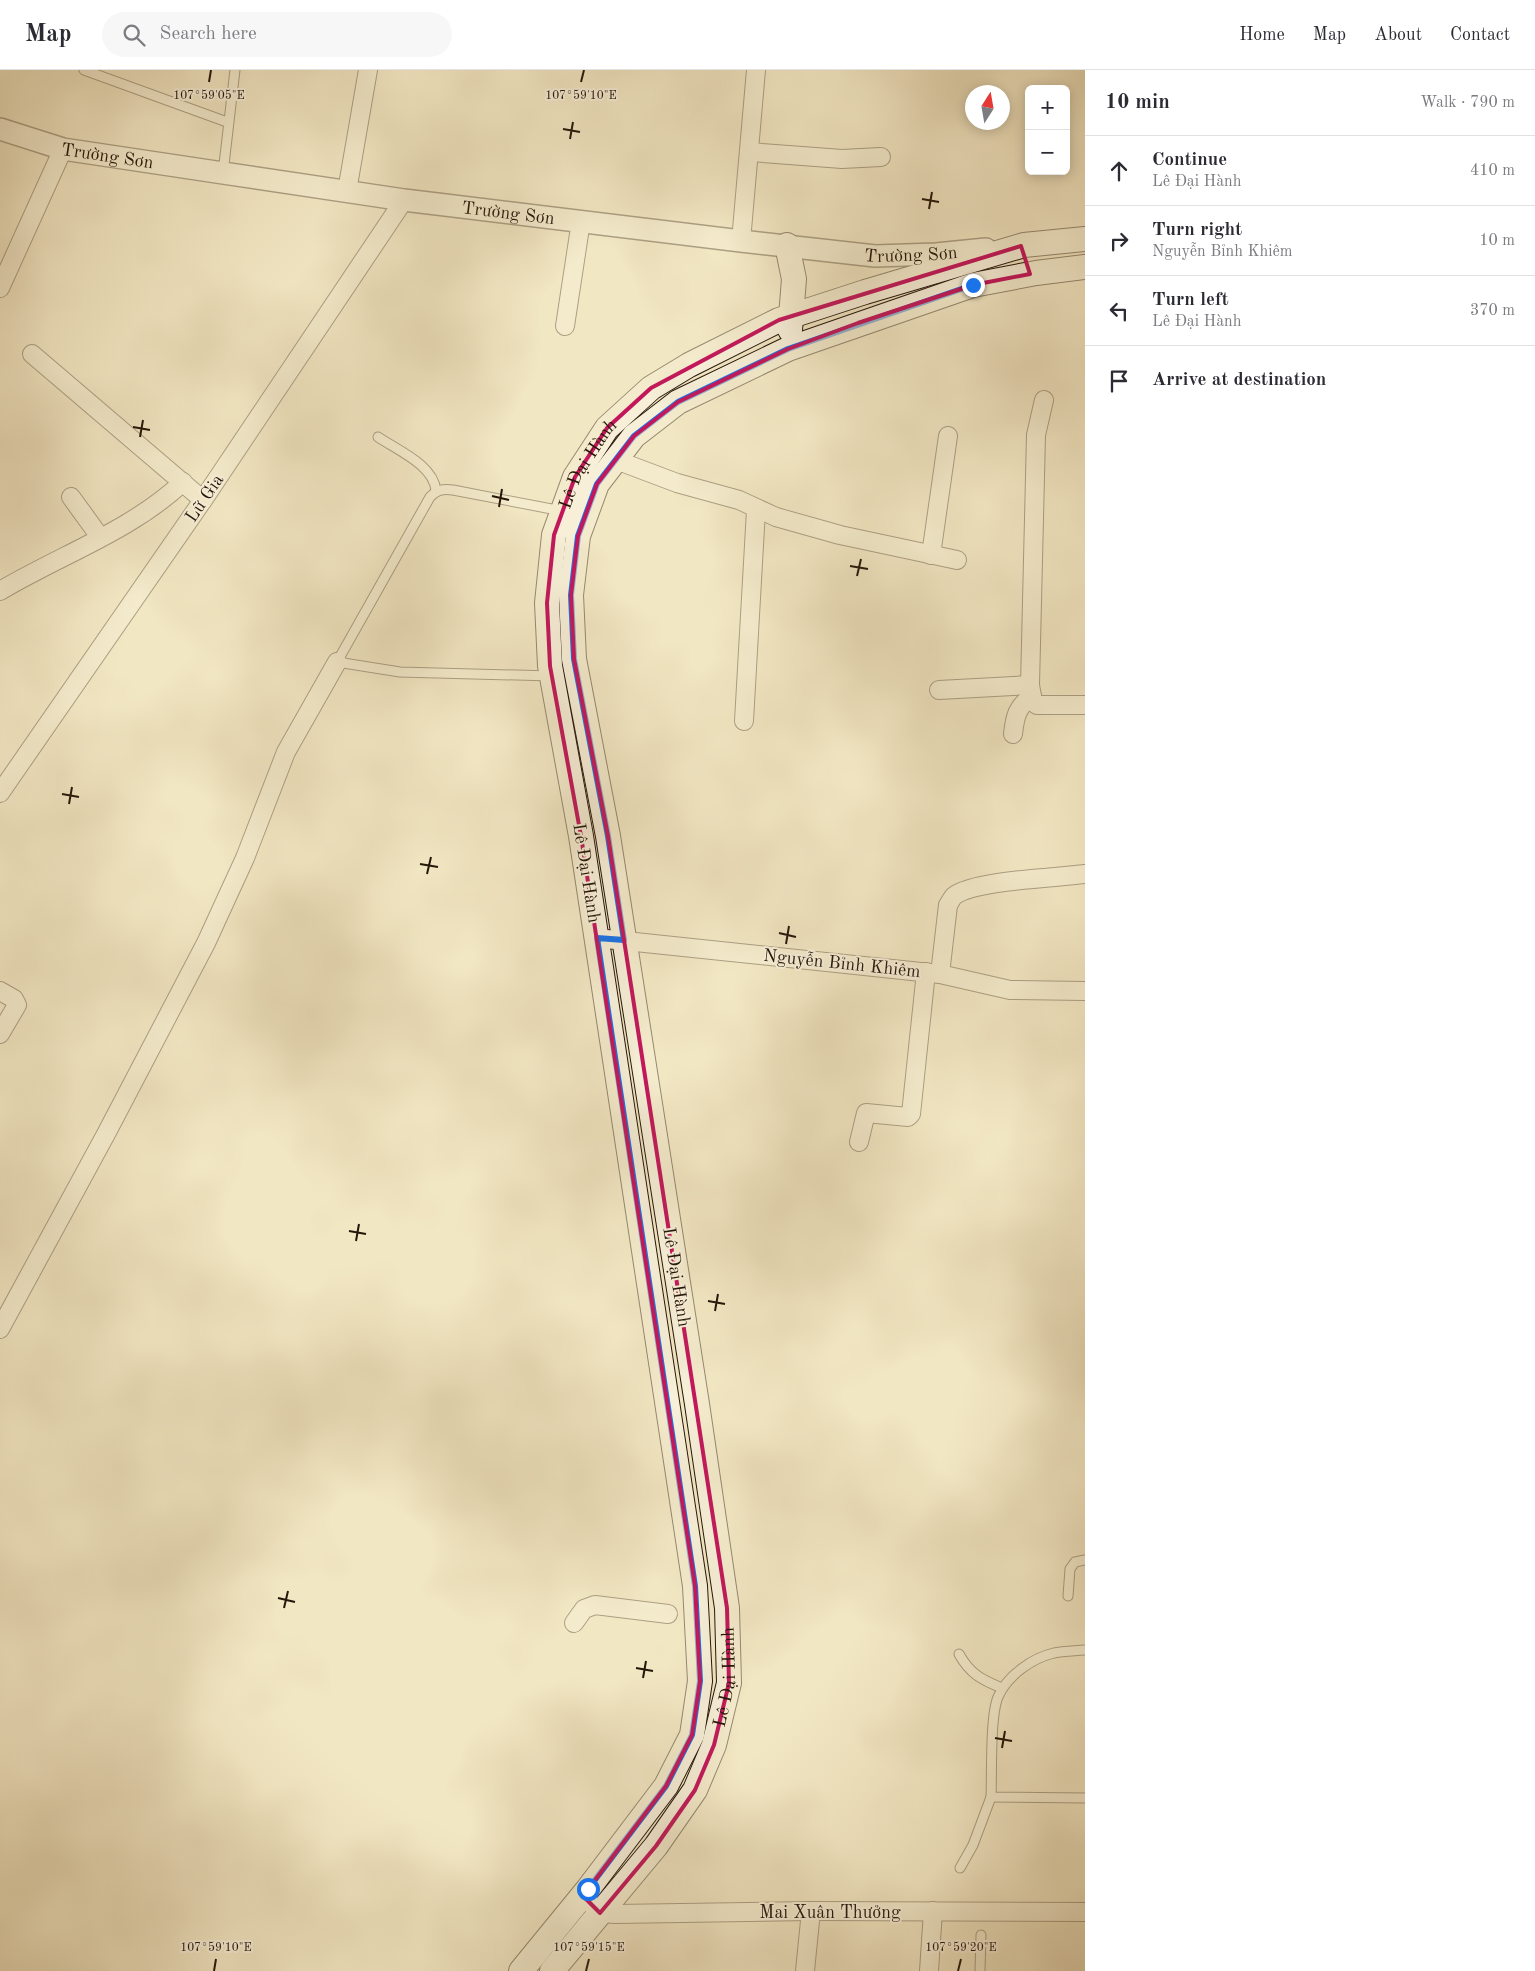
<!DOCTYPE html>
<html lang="en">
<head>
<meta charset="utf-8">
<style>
  :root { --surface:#fff; --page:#f7f7f7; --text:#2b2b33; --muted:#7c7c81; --line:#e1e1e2 }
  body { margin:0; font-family:"Old Standard TT",serif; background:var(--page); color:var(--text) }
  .controls { position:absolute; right:15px; top:15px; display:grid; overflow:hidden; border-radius:8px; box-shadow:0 2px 12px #0003 }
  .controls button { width:45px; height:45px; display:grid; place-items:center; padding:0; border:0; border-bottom:1px solid var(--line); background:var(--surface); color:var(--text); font:25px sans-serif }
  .compass { position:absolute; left:965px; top:15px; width:45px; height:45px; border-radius:50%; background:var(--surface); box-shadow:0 2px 12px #0003; rotate:11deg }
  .stop { position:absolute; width:15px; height:15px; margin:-11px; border:4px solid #1a73e8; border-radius:50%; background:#fff }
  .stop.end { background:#1a73e8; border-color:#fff; box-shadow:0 1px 5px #0008 }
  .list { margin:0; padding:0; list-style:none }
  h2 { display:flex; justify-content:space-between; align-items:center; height:65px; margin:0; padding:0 20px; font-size:21px }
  h2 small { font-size:16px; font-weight:400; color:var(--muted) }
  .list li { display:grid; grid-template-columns:32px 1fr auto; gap:15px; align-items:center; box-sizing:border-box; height:70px; padding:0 20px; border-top:1px solid var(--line) }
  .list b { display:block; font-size:19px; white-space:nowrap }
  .list p { margin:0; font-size:16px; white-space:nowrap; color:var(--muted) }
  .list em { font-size:16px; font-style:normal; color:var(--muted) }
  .icon { flex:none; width:28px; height:28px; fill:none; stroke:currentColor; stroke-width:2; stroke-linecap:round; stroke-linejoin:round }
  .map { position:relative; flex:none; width:1085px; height:1901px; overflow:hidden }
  header { display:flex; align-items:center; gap:30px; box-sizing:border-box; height:70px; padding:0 25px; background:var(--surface); border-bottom:1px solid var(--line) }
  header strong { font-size:24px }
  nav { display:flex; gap:28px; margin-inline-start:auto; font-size:18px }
  .search { width:350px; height:45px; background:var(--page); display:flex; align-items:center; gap:12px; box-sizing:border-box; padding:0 18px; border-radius:28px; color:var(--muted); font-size:19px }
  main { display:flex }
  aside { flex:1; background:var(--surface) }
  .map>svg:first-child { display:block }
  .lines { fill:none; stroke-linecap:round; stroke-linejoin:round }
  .service-casing { stroke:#584a38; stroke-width:11 }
  .minor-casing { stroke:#584a38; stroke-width:20 }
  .tertiary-casing { stroke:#584a38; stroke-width:24 }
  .secondary-casing { stroke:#25160a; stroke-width:26 }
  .service { stroke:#f7efd8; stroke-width:9 }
  .minor { stroke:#f7efd8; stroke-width:18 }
  .tertiary { stroke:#f7efd8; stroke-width:21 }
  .secondary { stroke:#f7efd8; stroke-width:24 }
  .route { stroke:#1a73e8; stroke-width:6 }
  .marked { fill:none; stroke:#c2185b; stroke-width:4; stroke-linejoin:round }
  .ticks { fill:none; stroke:#25160a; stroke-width:2 }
  .labels { text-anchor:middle; stroke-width:4; stroke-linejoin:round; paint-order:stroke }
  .street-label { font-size:18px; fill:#25160a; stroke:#f7efd8 }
  .ticks-label { font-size:12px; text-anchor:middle; fill:#25160a; stroke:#f7efd8; stroke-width:4; stroke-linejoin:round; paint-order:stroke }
</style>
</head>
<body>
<header>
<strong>Map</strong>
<div class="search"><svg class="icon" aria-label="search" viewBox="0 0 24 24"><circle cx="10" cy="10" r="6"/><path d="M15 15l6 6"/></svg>Search here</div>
<nav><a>Home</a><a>Map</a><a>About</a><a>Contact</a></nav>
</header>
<main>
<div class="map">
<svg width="1085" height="1901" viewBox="0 0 1085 1901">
  <rect width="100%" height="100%" fill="#f2e7c3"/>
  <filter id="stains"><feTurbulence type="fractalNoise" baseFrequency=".004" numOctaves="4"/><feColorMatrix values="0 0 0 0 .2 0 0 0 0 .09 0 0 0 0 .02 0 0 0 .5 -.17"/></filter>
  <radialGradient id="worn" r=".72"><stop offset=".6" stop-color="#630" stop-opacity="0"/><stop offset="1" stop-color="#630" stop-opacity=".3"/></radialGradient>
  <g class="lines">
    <defs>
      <g id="service">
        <polyline points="84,0 227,52"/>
        <polyline points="223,103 235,0"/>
        <path d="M378,367C397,380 434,395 436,421"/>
        <path d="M552,606L400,602L337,592L430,427C438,419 443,419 453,420L562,441"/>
        <polyline points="1068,1526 1070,1499 1075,1492 1085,1490"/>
        <path d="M1085,1580C1075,1581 1064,1581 1054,1583C1032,1588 1007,1606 998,1627C990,1646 992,1703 991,1727L1085,1728"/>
        <path d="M959,1584C970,1604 982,1610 1002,1618"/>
        <polyline points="960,1798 973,1775 991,1727"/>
        <polyline points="980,1901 981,1865"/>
      </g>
      <g id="minor">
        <polyline points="750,82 842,89 881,87"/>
        <polyline points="347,121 368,0"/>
        <polyline points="741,171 756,0"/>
        <polyline points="0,218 63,79"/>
        <polyline points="565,256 581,151"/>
        <polyline points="32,284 203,430"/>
        <polyline points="1044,330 1036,365 1030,615 1033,632 1037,635 1085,635"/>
        <polyline points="616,390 677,413 739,430 776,447 840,465 957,490"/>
        <polyline points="71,427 100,467"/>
        <polyline points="931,485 948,366"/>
        <path d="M0,521C60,485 131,461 183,412"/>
        <polyline points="939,620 1030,615"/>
        <polyline points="744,651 756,440"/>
        <path d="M1013,664C1015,646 1017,637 1032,626"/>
        <polyline points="0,723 203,430 404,130"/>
        <polyline points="597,868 940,904 1010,920 1085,921"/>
        <path d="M940,904L948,835C950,832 952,828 954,826C974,810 1057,808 1085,804"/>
        <polyline points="0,921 14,929 17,935 0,964"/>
        <polyline points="859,1072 866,1043 908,1047 911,1044 926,902"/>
        <polyline points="0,1259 106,1064 206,873 245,788 286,682 337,592"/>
        <polyline points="574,1553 584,1539 595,1535 668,1544"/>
        <polyline points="583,1826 600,1843 615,1844 811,1841 1085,1842"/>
        <polyline points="805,1901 811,1841"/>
        <polyline points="929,1901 933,1841"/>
      </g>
      <g id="tertiary">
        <path id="s1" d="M0,59L63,79L223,103L404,130L741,171L875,186L936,184L986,179"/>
      </g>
      <g id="secondary">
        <polyline points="787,175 794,209 790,260"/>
        <path id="s2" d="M521,1901L588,1819L666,1716L692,1665L700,1611L695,1516L581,766L550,596L547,533L554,465L575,407L607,358L651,318L689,295L779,250L865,222L1024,175L1085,169"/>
        <path id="s3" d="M552,1901L656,1776L695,1720L714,1675L729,1613L727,1538L697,1334L608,766L574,589L571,525L578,466L597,414L634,366L678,332L788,279L973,215L1036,203L1085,197"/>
      </g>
    </defs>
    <!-- service casing -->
    <use href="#service" class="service-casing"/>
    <!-- minor casing -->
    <use href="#minor" class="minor-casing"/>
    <!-- tertiary casing -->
    <use href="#tertiary" class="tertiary-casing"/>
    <!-- secondary casing -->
    <use href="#secondary" class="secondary-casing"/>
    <!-- service -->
    <use href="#service" class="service"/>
    <!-- minor -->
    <use href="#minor" class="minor"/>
    <!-- tertiary -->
    <use href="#tertiary" class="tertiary"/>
    <!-- secondary -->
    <use href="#secondary" class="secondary"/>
  </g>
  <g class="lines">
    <!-- route -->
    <polyline class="route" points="588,1819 666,1716 692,1665 700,1611 695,1516 597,868 624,870 608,766 574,589 571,525 578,466 597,414 634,366 678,332 788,279 973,215"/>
  </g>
  <!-- marked area -->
  <path d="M0 0H1085V1901H0ZM1021,176L1030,204L973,215L858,253L788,279L678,332L634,366L597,414L578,466L571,525L574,589L608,766L727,1538L729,1613L714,1675L695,1720L656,1776L600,1843L583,1826L666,1716L692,1665L700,1611L695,1516L581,766L550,596L547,533L554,465L575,407L607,358L651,318L779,250Z" fill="#f2e7c3" fill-opacity=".55" fill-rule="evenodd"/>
  <path class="marked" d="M1021,176L1030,204L973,215L858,253L788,279L678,332L634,366L597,414L578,466L571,525L574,589L608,766L727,1538L729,1613L714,1675L695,1720L656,1776L600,1843L583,1826L666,1716L692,1665L700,1611L695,1516L581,766L550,596L547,533L554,465L575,407L607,358L651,318L779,250Z"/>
  <!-- ticks -->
  <path class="ticks" d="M209,12L211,0M581,12L584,0M563,59L580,62M570,69L573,52M922,129L939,132M929,139L932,122M133,357L150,360M140,367L143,350M492,426L509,430M499,437L502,419M850,496L868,499M857,506L861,489M62,724L79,727M69,734L72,717M420,794L438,797M427,804L431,787M779,863L796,867M786,874L789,856M349,1161L366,1164M356,1171L359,1154M708,1231L725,1234M715,1241L718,1224M278,1528L295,1532M284,1538L288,1521M636,1598L653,1601M643,1608L646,1591M995,1668L1012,1671M1002,1678L1005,1661M214,1901L216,1889M586,1901L589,1889M958,1901L961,1889"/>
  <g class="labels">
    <!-- street labels -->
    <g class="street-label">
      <text dy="6" stroke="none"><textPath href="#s1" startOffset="111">Trường Sơn</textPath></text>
      <text dy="6" stroke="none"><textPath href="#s1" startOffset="516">Trường Sơn</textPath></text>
      <text dy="6" stroke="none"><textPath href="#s1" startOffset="921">Trường Sơn</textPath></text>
      <text dy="6" stroke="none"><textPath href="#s2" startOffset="1584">Lê Đại Hành</textPath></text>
      <text transform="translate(204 428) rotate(-56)" y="6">Lữ Gia</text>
      <text transform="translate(587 803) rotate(81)" y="6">Lê Đại Hành</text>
      <text transform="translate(842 893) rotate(6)" y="6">Nguyễn Bỉnh Khiêm</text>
      <text transform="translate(677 1207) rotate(81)" y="6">Lê Đại Hành</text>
      <text dy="6" stroke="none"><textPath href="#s3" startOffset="349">Lê Đại Hành</textPath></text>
      <text x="830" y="1848">Mai Xuân Thưởng</text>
    </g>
  </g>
  <g class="ticks-label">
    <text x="209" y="29">107°59'05"E</text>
    <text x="581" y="29">107°59'10"E</text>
    <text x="216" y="1881">107°59'10"E</text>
    <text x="589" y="1881">107°59'15"E</text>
    <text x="961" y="1881">107°59'20"E</text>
  </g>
  <rect width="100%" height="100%" filter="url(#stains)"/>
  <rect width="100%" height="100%" fill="url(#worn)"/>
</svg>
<div class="controls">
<button>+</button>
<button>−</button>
</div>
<svg class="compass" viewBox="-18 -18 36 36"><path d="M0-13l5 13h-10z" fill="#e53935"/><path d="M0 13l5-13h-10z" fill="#7c7c81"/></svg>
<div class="stop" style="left:588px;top:1819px"></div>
<div class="stop end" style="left:973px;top:215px"></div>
</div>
<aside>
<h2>10 min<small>Walk · 790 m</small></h2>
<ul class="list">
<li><svg class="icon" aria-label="ahead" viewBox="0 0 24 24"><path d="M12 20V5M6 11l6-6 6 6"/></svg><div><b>Continue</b><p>Lê Đại Hành</p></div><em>410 m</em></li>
<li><svg class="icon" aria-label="right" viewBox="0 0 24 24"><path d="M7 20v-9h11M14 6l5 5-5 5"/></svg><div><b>Turn right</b><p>Nguyễn Bỉnh Khiêm</p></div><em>10 m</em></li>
<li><svg class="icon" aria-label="left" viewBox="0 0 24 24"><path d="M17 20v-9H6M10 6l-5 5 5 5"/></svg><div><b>Turn left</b><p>Lê Đại Hành</p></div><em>370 m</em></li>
<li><svg class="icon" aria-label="arrive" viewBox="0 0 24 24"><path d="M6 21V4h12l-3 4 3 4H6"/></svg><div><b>Arrive at destination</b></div></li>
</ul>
</aside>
</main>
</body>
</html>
